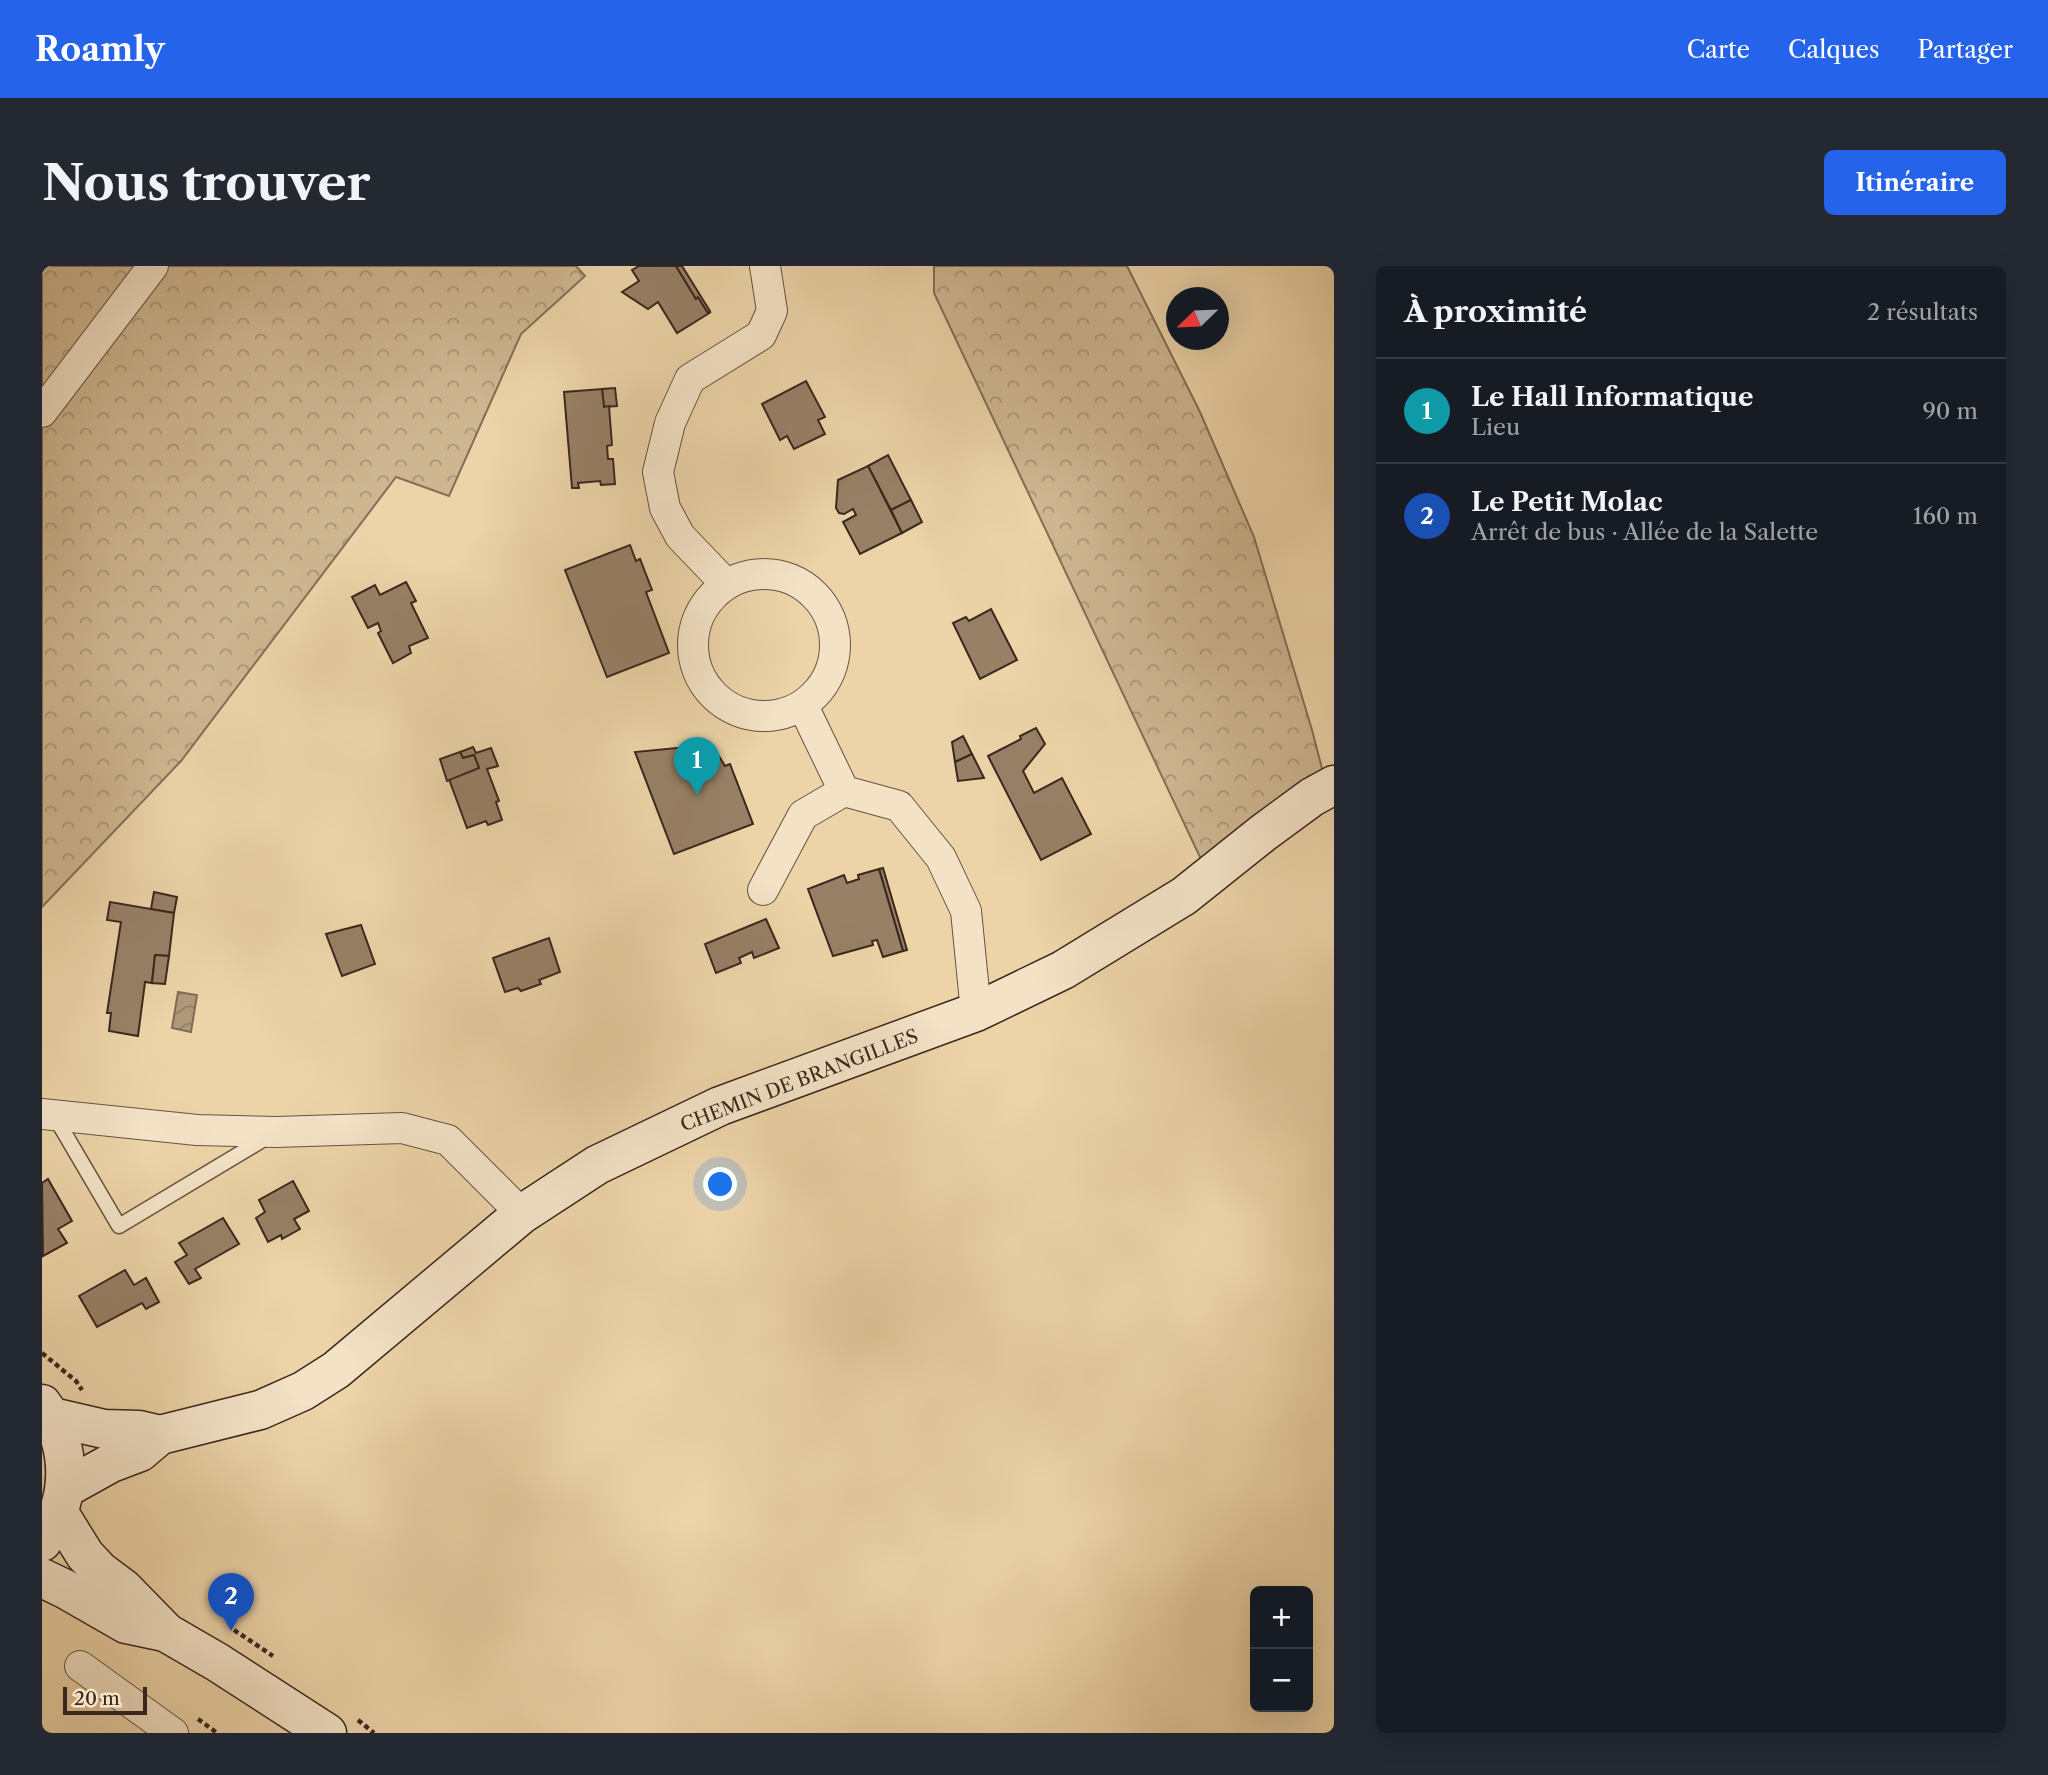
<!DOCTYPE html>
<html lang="fr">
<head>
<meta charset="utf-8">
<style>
  :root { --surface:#171b24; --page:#242831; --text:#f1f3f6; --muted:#9ea1a6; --line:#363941; --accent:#2563eb }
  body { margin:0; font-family:"Libre Caslon Text",serif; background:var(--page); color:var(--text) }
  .controls { position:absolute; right:21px; bottom:21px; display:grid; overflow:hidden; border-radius:10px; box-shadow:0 7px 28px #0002 }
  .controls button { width:63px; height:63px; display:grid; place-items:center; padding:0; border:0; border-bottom:2px solid var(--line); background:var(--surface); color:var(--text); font:35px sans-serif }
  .compass { position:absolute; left:1124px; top:21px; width:63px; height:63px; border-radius:50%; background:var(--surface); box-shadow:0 7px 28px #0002; rotate:247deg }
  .scale { position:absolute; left:21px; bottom:18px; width:84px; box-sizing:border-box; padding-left:7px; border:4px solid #3b271e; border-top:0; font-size:19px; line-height:24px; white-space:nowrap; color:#3b271e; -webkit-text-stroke:5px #f3e2c6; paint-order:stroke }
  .you { position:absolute; left:679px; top:919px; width:24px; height:24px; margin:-18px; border:5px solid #fff; border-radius:50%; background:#1a73e8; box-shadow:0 0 0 10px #1a73e833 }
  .badge { display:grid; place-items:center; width:46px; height:46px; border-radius:50%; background:var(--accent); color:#fff; font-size:23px; font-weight:700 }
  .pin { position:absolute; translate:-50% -58px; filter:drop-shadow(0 2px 4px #0008) }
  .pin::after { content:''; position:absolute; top:37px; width:24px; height:21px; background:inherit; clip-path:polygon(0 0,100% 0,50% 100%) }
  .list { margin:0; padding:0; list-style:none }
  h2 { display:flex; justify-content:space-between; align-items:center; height:91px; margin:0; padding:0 28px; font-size:30px }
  h2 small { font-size:23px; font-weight:400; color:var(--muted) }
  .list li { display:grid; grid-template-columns:46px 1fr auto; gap:21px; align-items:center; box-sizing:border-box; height:105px; padding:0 28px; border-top:2px solid var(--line) }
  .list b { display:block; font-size:26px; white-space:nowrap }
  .list p { margin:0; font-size:23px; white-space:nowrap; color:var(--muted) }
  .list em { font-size:23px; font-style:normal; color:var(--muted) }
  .map { position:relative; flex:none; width:1292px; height:1467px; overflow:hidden; border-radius:10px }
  header { display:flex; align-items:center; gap:42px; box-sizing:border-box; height:98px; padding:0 35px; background:var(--accent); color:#fff }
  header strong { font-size:33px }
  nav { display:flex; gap:38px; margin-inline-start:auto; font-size:24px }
  .intro { display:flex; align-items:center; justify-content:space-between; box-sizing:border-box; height:168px; padding:0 42px }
  h1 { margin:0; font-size:49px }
  .button { padding:18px 32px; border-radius:10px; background:var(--accent); color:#fff; font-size:24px; font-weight:700 }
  main { display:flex; gap:42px; padding:0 42px }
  aside { flex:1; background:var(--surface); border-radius:10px; box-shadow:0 7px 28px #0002 }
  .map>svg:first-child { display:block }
  .forest { fill:url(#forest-crowns); stroke:#846e58; stroke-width:2 }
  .water { fill:url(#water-waves); stroke:#816b55; stroke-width:2 }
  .building { fill:#978066; stroke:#3b271e; stroke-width:2 }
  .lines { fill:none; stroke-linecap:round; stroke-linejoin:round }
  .lane-casing { stroke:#675240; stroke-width:17 }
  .street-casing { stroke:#675240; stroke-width:32 }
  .secondary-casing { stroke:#3b271e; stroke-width:41 }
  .path { stroke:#3b271e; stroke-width:4.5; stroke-dasharray:5 3.5; stroke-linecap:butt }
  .lane { stroke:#f3e2c6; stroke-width:14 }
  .street { stroke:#f3e2c6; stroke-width:30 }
  .secondary { stroke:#f3e2c6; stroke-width:38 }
  .labels { text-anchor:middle; stroke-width:6; stroke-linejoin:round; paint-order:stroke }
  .street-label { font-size:19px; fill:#3b271e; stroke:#f3e2c6 }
</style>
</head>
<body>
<header>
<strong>Roamly</strong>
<nav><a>Carte</a><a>Calques</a><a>Partager</a></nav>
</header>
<div class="intro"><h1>Nous trouver</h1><a class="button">Itinéraire</a></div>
<main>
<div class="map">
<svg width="1292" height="1467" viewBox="0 0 1292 1467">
  <defs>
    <pattern id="forest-crowns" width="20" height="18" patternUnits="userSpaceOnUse" patternTransform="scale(1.75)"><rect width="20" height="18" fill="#ceb691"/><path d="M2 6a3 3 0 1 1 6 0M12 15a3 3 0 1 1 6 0" fill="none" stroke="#a89476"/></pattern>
    <pattern id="water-waves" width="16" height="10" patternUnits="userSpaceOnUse" patternTransform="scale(1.75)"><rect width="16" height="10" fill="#b09979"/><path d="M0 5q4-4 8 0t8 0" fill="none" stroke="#907d63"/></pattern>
  </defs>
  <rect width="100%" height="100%" fill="#ecd3a8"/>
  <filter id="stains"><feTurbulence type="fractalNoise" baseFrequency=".00286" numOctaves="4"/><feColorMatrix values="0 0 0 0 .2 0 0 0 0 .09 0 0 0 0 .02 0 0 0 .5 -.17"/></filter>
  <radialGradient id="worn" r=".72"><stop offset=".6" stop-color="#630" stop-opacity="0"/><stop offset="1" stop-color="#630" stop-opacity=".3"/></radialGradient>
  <!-- forest -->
  <g class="forest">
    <polygon points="0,0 534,0 543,10 479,68 407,230 354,211 139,495 0,641"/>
    <polygon points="892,0 1085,0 1158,146 1212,271 1270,464 1289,537 1174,625 892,27"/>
  </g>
  <!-- water -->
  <polygon class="water" points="136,726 155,729 149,766 130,762"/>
  <!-- building -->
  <g class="building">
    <polygon points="597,0 634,0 654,33 656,31 666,47 669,46 635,67 616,36 606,43 580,26 597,15 590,4"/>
    <polygon points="634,0 640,0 668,45 666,47 656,31 654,33"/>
    <polygon points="764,115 783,151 776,154 783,168 752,183 745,170 738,174 720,138"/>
    <polygon points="573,122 575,140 562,141 560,123"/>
    <polygon points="560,123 562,141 567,140 570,179 565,180 566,193 571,193 573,218 559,219 558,215 536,217 537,222 530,222 522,126"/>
    <polygon points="846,189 869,234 849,244 826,200"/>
    <polygon points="826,200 860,267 818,288 801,256 814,249 811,243 802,248 797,247 794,242 796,214"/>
    <polygon points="869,234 880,256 860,267 849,244"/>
    <polygon points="588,279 594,295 598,293 610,324 604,326 627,387 565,411 523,304"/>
    <polygon points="364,316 374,335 369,337 386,372 367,380 369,387 351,397 336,367 339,365 336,357 326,362 310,331 333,319 338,329"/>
    <polygon points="949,343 975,394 938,413 911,357 924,351 927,355"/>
    <polygon points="994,462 1003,478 981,505 992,527 1020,512 1049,568 999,594 946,490 979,473 978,470"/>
    <polygon points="921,470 930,488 913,496 910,476"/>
    <polygon points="655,480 660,493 667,490 664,485 672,482 683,500 688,498 711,558 632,588 593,486"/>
    <polygon points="431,481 434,487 449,482 456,500 445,503 457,535 454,536 460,554 446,559 444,555 425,562 407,513 437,502 432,489 421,492 418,486"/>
    <polygon points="418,486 421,492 432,489 437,502 405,515 398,493"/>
    <polygon points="930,488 942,512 916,515 913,496"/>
    <polygon points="841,602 865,684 861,685 837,603"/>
    <polygon points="837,603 861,685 841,691 835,674 830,675 831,679 791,690 766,623 802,609 805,617 817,613 816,609"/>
    <polygon points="112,626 135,631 132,647 109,643"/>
    <polygon points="68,636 132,647 127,690 113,689 110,717 103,716 96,770 67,765 69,747 65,747 79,656 65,654"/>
    <polygon points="724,653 737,682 712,692 710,686 697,692 699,697 674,707 663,678"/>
    <polygon points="319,659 333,698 300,710 284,668"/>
    <polygon points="507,672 518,706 497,714 499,718 479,725 476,722 463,726 451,692"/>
    <polygon points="113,689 127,690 123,718 110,717"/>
    <polygon points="6,913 30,955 16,963 25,977 1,990 0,917"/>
    <polygon points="251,915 267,945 252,953 258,963 240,973 239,969 226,976 214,952 223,946 217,934"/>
    <polygon points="181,952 197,978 153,1003 159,1012 147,1018 133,996 145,989 137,977"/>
    <polygon points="83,1004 92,1019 104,1012 117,1036 104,1043 100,1037 55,1061 37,1030"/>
  </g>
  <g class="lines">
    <defs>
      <polyline id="lane" points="13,851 77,960 227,870"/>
      <g id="street">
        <polyline points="0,146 111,0"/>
        <circle cx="722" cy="379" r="71"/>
        <polyline points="684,318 638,270 623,242 616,206 628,157 648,113 719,69 730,45 723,0"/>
        <polyline points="761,440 802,525 857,540 899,592 924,645 934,746"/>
        <polyline points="721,624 761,549 802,525"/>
        <polyline points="0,848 155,864 234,866 360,862 406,874 480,948"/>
        <polyline points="38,1400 131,1467"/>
      </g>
      <g id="secondary">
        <path d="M0,1138C31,1179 31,1234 0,1276"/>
        <polyline points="10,1151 62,1163 97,1164 118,1169"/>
        <polyline points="24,1222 69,1197 98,1186 118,1169 218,1144 261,1125 294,1104 480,948 555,899 678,840 934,746 1021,704 1142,630 1221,567 1270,531 1292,519"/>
        <polyline points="17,1247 43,1289 58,1305 82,1323 125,1367 175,1396 285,1467"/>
        <polyline points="0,1312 23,1323 84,1358 122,1366"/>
      </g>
    </defs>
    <!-- lane casing -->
    <use href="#lane" class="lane-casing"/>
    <!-- street casing -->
    <use href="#street" class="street-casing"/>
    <!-- secondary casing -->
    <use href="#secondary" class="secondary-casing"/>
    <!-- path -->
    <g class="path">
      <polyline points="0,1087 34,1115 40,1124"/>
      <polyline points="192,1364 231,1390"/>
      <polyline points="156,1453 175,1467"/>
      <polyline points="316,1454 332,1467"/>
    </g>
    <!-- lane -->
    <use href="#lane" class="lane"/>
    <!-- street -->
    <use href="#street" class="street"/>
    <!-- secondary -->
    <use href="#secondary" class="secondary"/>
  </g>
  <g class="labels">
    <!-- street labels -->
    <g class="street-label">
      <text transform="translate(757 814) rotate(-21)" y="7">CHEMIN DE BRANGILLES</text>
    </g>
  </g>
  <rect width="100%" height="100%" filter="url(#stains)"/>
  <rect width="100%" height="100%" fill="url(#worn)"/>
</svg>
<div class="controls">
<button>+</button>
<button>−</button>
</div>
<svg class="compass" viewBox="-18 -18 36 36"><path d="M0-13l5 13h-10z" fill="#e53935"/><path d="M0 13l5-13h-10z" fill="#9ea1a6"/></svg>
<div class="scale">20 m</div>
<div class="you"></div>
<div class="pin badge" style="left:655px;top:529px;background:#0f9aa8">1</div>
<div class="pin badge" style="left:189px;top:1365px;background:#1a4fb4">2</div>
</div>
<aside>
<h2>À proximité<small>2 résultats</small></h2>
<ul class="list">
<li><span class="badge" style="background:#0f9aa8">1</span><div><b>Le Hall Informatique</b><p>Lieu</p></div><em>90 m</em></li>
<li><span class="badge" style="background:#1a4fb4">2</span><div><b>Le Petit Molac</b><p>Arrêt de bus · Allée de la Salette</p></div><em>160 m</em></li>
</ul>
</aside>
</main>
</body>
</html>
